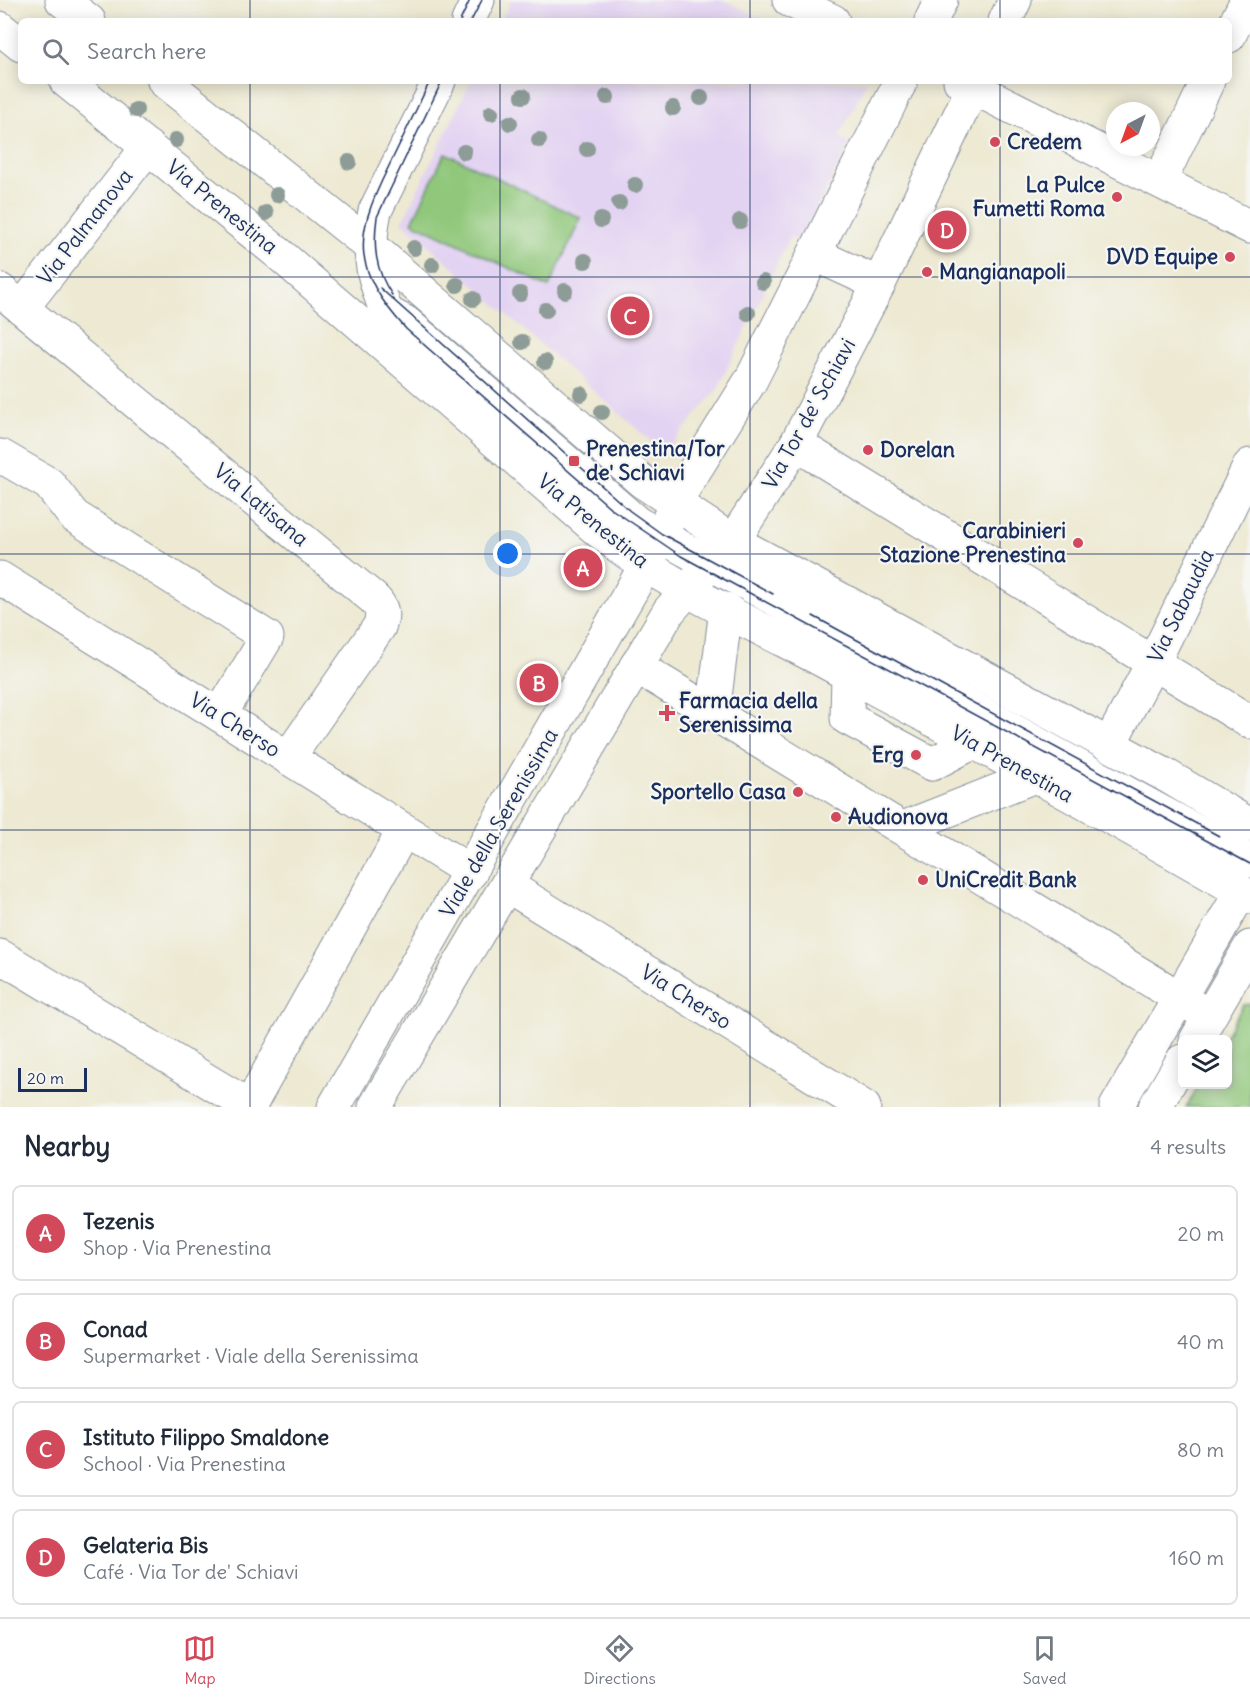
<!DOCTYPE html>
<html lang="en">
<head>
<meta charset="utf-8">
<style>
  :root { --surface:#fff; --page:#f2f2f3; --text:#1f2937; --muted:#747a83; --line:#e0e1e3; --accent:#d1495b }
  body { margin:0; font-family:Delius,sans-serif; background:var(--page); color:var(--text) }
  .controls { position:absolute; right:18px; bottom:18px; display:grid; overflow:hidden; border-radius:9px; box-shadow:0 3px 15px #0003 }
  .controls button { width:54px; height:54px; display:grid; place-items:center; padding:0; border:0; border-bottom:2px solid var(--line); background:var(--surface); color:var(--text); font:30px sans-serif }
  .compass { position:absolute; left:1106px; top:102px; width:54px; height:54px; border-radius:50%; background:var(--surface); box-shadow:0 3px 15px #0003; rotate:221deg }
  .scale { position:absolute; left:18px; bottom:15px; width:69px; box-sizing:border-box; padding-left:6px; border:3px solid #1b2f5e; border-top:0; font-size:16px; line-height:21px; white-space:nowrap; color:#1b2f5e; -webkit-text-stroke:4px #f6f6f2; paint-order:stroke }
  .you { position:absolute; left:508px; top:554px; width:21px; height:21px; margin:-15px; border:4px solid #fff; border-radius:50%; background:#1a73e8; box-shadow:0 0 0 9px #1a73e833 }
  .badge { display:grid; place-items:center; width:39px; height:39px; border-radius:50%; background:var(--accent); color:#fff; font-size:20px; font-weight:700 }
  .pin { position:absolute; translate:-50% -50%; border:3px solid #fff; box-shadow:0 2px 6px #0006 }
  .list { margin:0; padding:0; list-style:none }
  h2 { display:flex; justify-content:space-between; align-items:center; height:78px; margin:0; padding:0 24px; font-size:26px }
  h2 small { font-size:20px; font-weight:400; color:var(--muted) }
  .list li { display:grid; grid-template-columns:39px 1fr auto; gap:18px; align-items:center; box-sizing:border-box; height:96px; margin:0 12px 12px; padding:0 12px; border:2px solid var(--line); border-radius:9px }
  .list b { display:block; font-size:22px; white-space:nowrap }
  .list p { margin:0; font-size:20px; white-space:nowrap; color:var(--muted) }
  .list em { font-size:20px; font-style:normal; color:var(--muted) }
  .icon { flex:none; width:33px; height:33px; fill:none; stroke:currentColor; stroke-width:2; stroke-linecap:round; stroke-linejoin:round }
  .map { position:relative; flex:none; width:1250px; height:1107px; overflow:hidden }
  .search { position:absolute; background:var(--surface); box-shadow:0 3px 15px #0003; left:18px; right:18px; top:18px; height:66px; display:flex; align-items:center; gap:15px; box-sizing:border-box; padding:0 21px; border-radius:9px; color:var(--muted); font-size:22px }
  .sheet { height:510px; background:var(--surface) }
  nav { display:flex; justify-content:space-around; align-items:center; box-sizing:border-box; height:84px; border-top:2px solid var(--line); background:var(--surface); font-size:16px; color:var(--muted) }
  nav a { display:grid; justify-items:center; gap:3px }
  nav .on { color:var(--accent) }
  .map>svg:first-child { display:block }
  .built { fill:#e3d3f2 }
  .green { fill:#90c77a; stroke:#567b6c; stroke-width:1.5 }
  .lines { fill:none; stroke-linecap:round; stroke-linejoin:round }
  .minor-casing { stroke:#848c98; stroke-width:35 }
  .major-casing { stroke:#848c98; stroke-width:35 }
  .minor { stroke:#fff; stroke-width:33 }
  .major { stroke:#fff; stroke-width:33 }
  .tram { stroke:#1b2f5e; stroke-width:1.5 }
  .tree { fill:#8d9c97 }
  .grid { fill:none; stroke:#1b2f5e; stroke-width:1.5; stroke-opacity:0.55 }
  .poi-dot { fill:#d1495b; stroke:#f6f6f2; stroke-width:2 }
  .labels { text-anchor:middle; stroke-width:4.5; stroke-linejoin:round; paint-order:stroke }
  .poi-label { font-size:21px; font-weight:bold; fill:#1b2f5e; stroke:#f6f6f2; text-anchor:start }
  .street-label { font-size:21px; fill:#1b2f5e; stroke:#f6f6f2 }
</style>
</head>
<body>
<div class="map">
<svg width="1250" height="1107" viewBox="0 0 1250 1107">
  <rect width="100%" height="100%" fill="#f6f6f2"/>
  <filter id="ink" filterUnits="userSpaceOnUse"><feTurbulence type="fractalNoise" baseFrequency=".0167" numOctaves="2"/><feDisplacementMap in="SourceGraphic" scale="12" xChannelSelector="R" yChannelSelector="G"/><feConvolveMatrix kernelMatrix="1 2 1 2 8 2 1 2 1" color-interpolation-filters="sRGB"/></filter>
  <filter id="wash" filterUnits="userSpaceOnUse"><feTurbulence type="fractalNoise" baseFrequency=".008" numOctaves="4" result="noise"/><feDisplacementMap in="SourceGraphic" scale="24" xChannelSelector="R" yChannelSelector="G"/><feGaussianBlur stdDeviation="1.35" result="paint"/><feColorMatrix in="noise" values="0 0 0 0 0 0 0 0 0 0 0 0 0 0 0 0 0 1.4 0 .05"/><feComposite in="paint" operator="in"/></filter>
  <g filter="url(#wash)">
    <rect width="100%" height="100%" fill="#ede9d2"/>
    <!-- built -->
    <g class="built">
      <polygon points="511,0 723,0 768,21 501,21"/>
      <polygon points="471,81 867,81 839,137 850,144 803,234 799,242 790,236 717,390 664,453 402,222"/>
    </g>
    <!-- green -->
    <g class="green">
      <polygon points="445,153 581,218 549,287 412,222"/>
      <polygon points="1250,1004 1250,1107 1186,1107 1199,1085 1228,1084 1228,1040 1224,1039 1243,1005"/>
    </g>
  </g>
  <g filter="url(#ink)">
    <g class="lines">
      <defs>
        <g id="minor">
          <polyline points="789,0 833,21"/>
          <polyline points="468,21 478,0"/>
          <polyline points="1229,36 1247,0"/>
          <polyline points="960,81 1250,227"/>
          <polyline points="1160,181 1208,81"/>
          <polyline points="814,254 879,284"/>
          <path d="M0,290L373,598C382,606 384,615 379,627L288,758"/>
          <polyline points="22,308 148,147"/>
          <polyline points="386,312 405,322 637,523 1250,861"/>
          <path d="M394,333C377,286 364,261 375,211L439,81"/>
          <polyline points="796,444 1250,722"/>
          <polyline points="0,459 1,456 49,484 74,516 267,637 220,715"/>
          <polyline points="0,578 471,872"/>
          <polyline points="636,666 1209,1016"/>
          <polyline points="848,674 847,718 932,764 974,742"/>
          <polyline points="713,713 726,609"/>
          <polyline points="1109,745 1159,651 1250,465"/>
          <polyline points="903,828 1035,776"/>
          <polyline points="508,886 864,1107"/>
          <polyline points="0,956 251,1107"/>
          <polyline points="1196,1040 1250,947"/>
          <polyline points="249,1107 404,830"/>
          <polyline points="1116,1107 1241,892"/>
          <polyline points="1155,1107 1182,1061"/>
        </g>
        <g id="major">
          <polyline points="62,0 89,21"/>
          <polyline points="931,21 941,0"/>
          <polyline points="1005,21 1015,0"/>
          <polyline points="0,28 21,45"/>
          <path d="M66,81L278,253L601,533C669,588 753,623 829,664C970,740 1112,816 1250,897"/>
          <polyline points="164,81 369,245 643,482 731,540 1167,776 1250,825"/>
          <polyline points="334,1107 646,565 685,486 751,380 901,81"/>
          <polyline points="375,1107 669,611 740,530 796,444 879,284 976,81"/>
        </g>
      </defs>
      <!-- minor casing -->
      <use href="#minor" class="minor-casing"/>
      <!-- major casing -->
      <use href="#major" class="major-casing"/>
      <!-- minor -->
      <use href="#minor" class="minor"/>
      <!-- major -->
      <use href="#major" class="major"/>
      <!-- tram -->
      <g class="tram">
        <polyline points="460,21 470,0"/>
        <polyline points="471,21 482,0"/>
        <path d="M430,81C416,110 402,139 388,168C353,238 352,269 406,329L613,510L681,556L1250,864"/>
        <polyline points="380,288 630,511 662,534 773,594"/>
        <path d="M392,295C375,270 373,246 377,217L442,81"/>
        <polyline points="813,616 1219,836"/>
      </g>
    </g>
    <!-- trees -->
    <g class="tree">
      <circle cx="523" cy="96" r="8"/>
      <circle cx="607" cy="97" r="8"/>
      <circle cx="701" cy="98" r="8"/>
      <circle cx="673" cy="108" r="8"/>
      <circle cx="136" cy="110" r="8"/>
      <circle cx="491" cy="113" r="8"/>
      <circle cx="510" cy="123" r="8"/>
      <circle cx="176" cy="140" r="8"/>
      <circle cx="539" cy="140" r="8"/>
      <circle cx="587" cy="149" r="8"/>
      <circle cx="464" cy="152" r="8"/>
      <circle cx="349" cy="162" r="8"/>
      <circle cx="635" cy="185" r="8"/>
      <circle cx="277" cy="195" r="8"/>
      <circle cx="619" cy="203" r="8"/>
      <circle cx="266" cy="213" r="8"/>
      <circle cx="601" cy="220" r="8"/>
      <circle cx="740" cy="221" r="8"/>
      <circle cx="414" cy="248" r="8"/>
      <circle cx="585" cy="261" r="8"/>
      <circle cx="432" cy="265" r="8"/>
      <circle cx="763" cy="282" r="8"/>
      <circle cx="457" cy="285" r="8"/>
      <circle cx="565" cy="291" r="8"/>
      <circle cx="520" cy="294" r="8"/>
      <circle cx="473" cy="299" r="8"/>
      <circle cx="546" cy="310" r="8"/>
      <circle cx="748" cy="313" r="8"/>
      <circle cx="522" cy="342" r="8"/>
      <circle cx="545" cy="362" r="8"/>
      <circle cx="581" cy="394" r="8"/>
      <circle cx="602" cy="412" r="8"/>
    </g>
  </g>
  <!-- grid -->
  <path class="grid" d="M250,0V21M500,0V21M750,0V21M1000,0V21M250,81V1107M500,81V1107M750,81V1107M1000,81V1107M0,277H1250M0,554H1250M0,830H1250"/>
  <!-- markers -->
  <g class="poi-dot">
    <circle cx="995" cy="142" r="6"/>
    <circle cx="1117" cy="197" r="6"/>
    <circle cx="1230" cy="257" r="6"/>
    <circle cx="927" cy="272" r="6"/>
    <circle cx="868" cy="450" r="6"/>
    <rect x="568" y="455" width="12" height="12" rx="3"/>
    <circle cx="1078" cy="543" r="6"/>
    <path d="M664 704h6v6h6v6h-6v6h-6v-6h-6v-6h6z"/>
    <circle cx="916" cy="755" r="6"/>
    <circle cx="798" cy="792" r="6"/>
    <circle cx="836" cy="817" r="6"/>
    <circle cx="923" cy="880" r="6"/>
  </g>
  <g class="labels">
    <!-- poi labels -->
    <g class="poi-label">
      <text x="1007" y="149">Credem</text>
      <text x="1105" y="192" text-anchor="end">La Pulce<tspan x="1105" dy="24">Fumetti Roma</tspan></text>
      <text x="1218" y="264" text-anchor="end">DVD Equipe</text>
      <text x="939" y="279">Mangianapoli</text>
      <text x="586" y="456">Prenestina/Tor<tspan x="586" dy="24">de' Schiavi</tspan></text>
      <text x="880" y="457">Dorelan</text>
      <text x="1066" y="538" text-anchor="end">Carabinieri<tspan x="1066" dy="24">Stazione Prenestina</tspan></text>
      <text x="679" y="708">Farmacia della<tspan x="679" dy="24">Serenissima</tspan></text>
      <text x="904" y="762" text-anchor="end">Erg</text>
      <text x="786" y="799" text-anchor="end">Sportello Casa</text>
      <text x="848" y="824">Audionova</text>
      <text x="935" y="887">UniCredit Bank</text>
    </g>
    <!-- street labels -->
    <g class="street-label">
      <text transform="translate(222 207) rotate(39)" y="7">Via Prenestina</text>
      <text transform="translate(85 227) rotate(-52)" y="7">Via Palmanova</text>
      <text transform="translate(809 414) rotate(-61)" y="7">Via Tor de' Schiavi</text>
      <text transform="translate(261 505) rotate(40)" y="7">Via Latisana</text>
      <text transform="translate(593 521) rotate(39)" y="7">Via Prenestina</text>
      <text transform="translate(1181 606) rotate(-64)" y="7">Via Sabaudia</text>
      <text transform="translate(235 725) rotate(32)" y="7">Via Cherso</text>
      <text transform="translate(1012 764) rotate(29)" y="7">Via Prenestina</text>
      <text transform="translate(499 823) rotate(-60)" y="7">Viale della Serenissima</text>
      <text transform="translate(686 997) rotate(32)" y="7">Via Cherso</text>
    </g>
  </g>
</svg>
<div class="controls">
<button><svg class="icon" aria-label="layers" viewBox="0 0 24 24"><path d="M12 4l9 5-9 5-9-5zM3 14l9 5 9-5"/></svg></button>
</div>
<svg class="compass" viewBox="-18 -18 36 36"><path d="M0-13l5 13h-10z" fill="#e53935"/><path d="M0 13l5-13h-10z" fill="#747a83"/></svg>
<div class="scale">20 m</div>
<div class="you"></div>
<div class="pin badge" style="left:583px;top:568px">A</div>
<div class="pin badge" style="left:539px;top:683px">B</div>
<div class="pin badge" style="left:630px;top:316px">C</div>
<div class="pin badge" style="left:947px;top:230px">D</div>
<div class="search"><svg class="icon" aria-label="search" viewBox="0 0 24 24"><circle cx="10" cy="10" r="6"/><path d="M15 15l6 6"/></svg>Search here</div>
</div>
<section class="sheet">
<h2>Nearby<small>4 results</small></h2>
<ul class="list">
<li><span class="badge">A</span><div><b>Tezenis</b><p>Shop · Via Prenestina</p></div><em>20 m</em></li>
<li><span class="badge">B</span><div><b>Conad</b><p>Supermarket · Viale della Serenissima</p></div><em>40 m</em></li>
<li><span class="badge">C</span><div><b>Istituto Filippo Smaldone</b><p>School · Via Prenestina</p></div><em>80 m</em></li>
<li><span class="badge">D</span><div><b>Gelateria Bis</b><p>Café · Via Tor de' Schiavi</p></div><em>160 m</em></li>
</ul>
</section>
<nav>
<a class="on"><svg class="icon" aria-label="map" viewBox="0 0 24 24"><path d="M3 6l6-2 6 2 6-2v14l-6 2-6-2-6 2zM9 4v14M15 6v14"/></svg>Map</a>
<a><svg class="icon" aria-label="directions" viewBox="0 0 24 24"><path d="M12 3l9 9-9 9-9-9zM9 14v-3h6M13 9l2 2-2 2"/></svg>Directions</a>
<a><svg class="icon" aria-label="saved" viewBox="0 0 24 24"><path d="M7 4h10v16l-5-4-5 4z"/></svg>Saved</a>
</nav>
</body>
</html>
